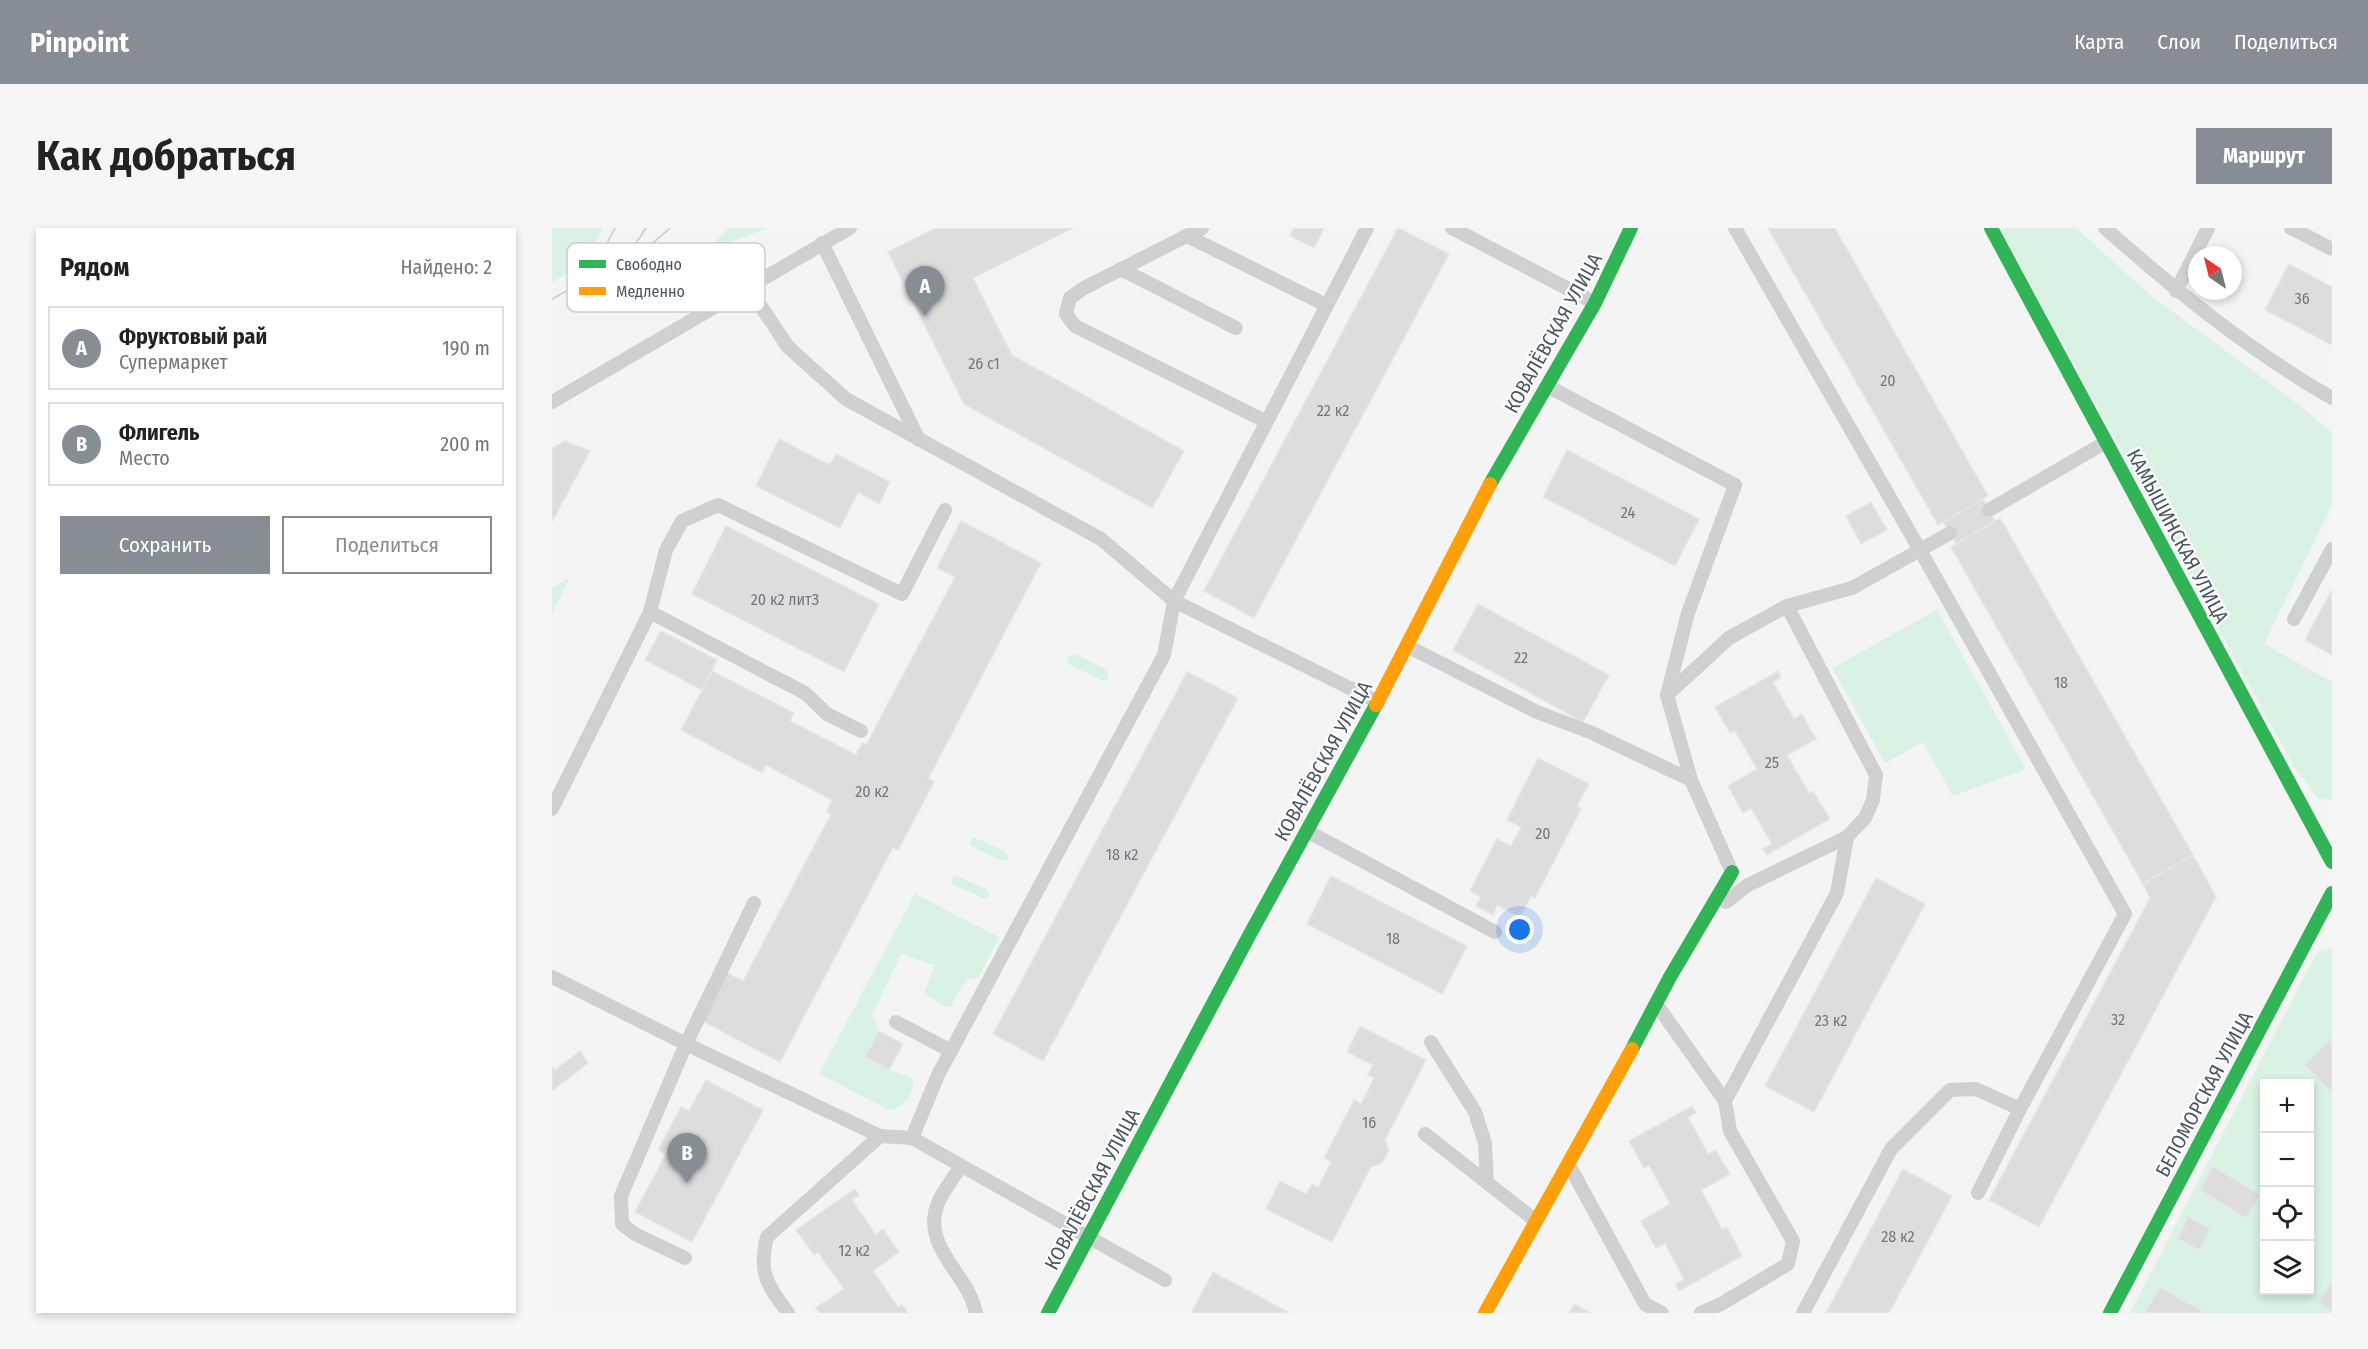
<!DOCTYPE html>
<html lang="ru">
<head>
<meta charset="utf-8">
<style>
  :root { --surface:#fff; --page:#f6f6f6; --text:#222; --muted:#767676; --line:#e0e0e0; --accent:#868d94 }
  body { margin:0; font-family:"Fira Sans Condensed",sans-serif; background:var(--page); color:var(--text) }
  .controls { position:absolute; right:18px; bottom:18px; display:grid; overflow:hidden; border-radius:0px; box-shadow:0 3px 9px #0003 }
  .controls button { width:54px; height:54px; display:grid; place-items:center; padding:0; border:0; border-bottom:2px solid var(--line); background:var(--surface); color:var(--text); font:30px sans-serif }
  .compass { position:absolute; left:1636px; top:18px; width:54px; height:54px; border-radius:50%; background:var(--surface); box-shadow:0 3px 9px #0003; rotate:325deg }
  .you { position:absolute; left:968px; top:702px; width:21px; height:21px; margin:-15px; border:4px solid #fff; border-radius:50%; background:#1a73e8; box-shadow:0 0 0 9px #1a73e833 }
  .badge { display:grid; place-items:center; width:39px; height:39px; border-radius:50%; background:var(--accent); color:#fff; font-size:20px; font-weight:700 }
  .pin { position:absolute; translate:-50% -50px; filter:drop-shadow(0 2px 3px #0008) }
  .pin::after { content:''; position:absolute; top:32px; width:21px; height:18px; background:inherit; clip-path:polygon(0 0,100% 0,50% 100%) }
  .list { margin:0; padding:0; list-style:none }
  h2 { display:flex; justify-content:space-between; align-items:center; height:78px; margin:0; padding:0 24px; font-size:26px }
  h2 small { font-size:20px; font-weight:400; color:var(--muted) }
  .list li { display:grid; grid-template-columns:39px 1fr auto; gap:18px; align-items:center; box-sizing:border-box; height:84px; margin:0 12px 12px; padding:0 12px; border:2px solid var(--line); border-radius:0px }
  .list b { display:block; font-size:22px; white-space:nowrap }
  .list p { margin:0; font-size:20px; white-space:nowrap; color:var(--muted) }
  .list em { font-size:20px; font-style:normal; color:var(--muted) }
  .actions { display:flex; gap:12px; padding:18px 24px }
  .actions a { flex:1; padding:14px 0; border:2px solid var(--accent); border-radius:0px; text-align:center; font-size:21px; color:var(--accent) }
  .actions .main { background:var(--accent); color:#fff }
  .icon { flex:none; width:33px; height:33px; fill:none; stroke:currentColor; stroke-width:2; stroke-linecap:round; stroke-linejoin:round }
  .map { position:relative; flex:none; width:1780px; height:1085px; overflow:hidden; border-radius:0px }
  header { display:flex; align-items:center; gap:36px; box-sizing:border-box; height:84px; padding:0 30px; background:var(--accent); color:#fff }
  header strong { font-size:28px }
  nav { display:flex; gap:33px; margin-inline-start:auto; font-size:21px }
  .intro { display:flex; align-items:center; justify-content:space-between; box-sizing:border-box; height:144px; padding:0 36px }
  h1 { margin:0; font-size:42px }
  .button { padding:15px 27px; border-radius:0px; background:var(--accent); color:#fff; font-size:21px; font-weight:700 }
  main { display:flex; gap:36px; padding:0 36px }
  aside { flex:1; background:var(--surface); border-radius:0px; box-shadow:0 3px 9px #0003 }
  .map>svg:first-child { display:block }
  .green { fill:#d9f2e3; fill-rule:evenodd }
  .building { fill:#ddddde; stroke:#e5e6e7; stroke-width:1.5 }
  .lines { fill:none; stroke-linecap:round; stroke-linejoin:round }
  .lane { stroke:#ced0d2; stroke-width:14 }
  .fast { stroke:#30b455; stroke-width:14 }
  .slow { stroke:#ff9f0a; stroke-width:14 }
  .tram { stroke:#c9cacc; stroke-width:1.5 }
  .labels { text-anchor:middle; stroke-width:4.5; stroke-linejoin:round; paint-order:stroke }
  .number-label { font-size:16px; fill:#707881 }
  .street-label { font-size:20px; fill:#4a5661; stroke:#fff }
  .key { fill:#fff; stroke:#c9ccd0; stroke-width:1.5 }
  .key-label { font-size:16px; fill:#4a5661 }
</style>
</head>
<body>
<header>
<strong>Pinpoint</strong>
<nav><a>Карта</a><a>Слои</a><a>Поделиться</a></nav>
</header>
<div class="intro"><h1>Как добраться</h1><a class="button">Маршрут</a></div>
<main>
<aside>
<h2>Рядом<small>Найдено: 2</small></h2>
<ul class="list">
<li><span class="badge">A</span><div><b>Фруктовый рай</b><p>Супермаркет</p></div><em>190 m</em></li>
<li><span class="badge">B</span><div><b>Флигель</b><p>Место</p></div><em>200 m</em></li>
</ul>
<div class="actions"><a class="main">Сохранить</a><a>Поделиться</a></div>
</aside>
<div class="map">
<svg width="1780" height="1085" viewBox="0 0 1780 1085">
  <rect width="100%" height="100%" fill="#f4f4f4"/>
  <!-- green -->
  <g class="green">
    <path d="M0,0H51C38,24 25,42 0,54Z"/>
    <polygon points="177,0 215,0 154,23"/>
    <polygon points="1448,0 1524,0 1598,67 1750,179 1780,205 1780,277 1712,416 1780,454 1780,572 1767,571 1742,539"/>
    <polygon points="18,350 0,386 0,360"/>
    <polygon points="1385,382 1474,541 1401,568 1371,514 1333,535 1280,440"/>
    <polygon points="523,426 555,442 556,452 551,453 518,437 515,433 517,428"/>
    <polygon points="421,609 453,623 457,631 450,633 421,619 418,616"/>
    <polygon points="402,647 434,661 438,669 431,670 402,657 399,653"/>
    <path d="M363,666L447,709L427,749L415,751L398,779H393L372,765L383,737L349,726L320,787L327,803L313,829L337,842L361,850C362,867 354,878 338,882L267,846Z"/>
    <path d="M1780,720V1085H1578L1765,724ZM1712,856H1758V1062H1712Z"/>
  </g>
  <!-- building -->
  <g class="building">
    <polygon points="384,0 521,0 421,50 460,127 632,223 600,280 412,176 336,24"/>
    <polygon points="742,0 772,0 762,20 738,8"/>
    <polygon points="846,0 897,26 702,390 652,363"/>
    <polygon points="1216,0 1283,0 1436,268 1386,297"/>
    <polygon points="1737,36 1780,59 1780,117 1713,82"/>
    <polygon points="227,211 278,237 284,226 338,254 327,276 306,264 288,300 204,258"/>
    <polygon points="13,213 38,223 0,294 0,220"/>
    <polygon points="1015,222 1147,291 1123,338 991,269"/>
    <polygon points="1431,271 1443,293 1404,316 1391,294"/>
    <polygon points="1319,274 1335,302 1309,316 1294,288"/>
    <polygon points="1448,290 1641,627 1591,656 1399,319"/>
    <polygon points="409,293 489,335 376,551 382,554 346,622 341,619 228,834 148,792 173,744 191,753 279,586 275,584 280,572 214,537 210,545 129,502 160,443 242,485 238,493 304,527 310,515 314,517 403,349 385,340"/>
    <polygon points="174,298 327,376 292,444 140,366"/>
    <polygon points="1779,363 1780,364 1780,427 1753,412"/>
    <polygon points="926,376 1057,447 1031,494 901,422"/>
    <polygon points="109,403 165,432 150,462 93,432"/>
    <polygon points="1226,443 1229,450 1221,454 1242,491 1250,486 1264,511 1235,527 1257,565 1261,563 1278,591 1215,627 1211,621 1220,616 1199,580 1191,585 1176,558 1205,541 1183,503 1178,505 1163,479"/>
    <polygon points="635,444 686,470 491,833 441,806"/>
    <polygon points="986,530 1037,556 1025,578 1029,581 983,670 979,668 968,689 945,677 941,687 924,678 929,669 918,663 945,611 959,618 969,599 955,592"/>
    <polygon points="1641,627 1664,669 1487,999 1437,972 1598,670 1591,656"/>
    <polygon points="779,648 915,718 890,766 755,696"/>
    <polygon points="1324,650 1373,676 1262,884 1213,858"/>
    <polygon points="808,798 874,832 833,912 837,922 830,935 819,939 780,1014 714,981 728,953 754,966 760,956 766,959 779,934 772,930 802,872 809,876 822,850 816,847 821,837 795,824"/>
    <polygon points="327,803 351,816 337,842 313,829"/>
    <polygon points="1777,812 1780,815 1780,864 1753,837"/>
    <polygon points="28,823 36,835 0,863 0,838 3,842"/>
    <polygon points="154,852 211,882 140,1014 83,984 114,926 106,922 129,879 137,883"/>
    <polygon points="1140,878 1144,885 1136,889 1156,926 1164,922 1178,946 1149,962 1170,1001 1175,999 1190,1028 1127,1063 1124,1056 1132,1051 1113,1015 1104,1020 1089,993 1118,976 1097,937 1092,940 1077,913"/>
    <polygon points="1661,938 1708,967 1694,990 1648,962"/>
    <polygon points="1351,941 1400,968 1337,1085 1274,1085"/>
    <polygon points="303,961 307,967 300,972 324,1007 331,1001 347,1024 321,1043 346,1079 350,1077 356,1085 268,1085 264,1080 292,1061 266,1024 262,1027 244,1002"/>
    <polygon points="1636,989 1658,1000 1648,1022 1626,1011"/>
    <polygon points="661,1044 738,1085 639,1085"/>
    <polygon points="1780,1054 1780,1084 1766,1074"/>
    <polygon points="1608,1059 1653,1085 1593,1085"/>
    <polygon points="1022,1076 1039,1085 1017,1085"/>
  </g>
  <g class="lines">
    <!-- lane -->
    <g class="lane">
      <polyline points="650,0 532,60 518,70 514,86 523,98 713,193"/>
      <polyline points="900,0 1043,75"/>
      <path d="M1553,0C1624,63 1698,123 1780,170"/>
      <polyline points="1739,0 1780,21"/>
      <polyline points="635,8 774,77"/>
      <polyline points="270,15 367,212"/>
      <polyline points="569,41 684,100"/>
      <polyline points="196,59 236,119 294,171 549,311 622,373 826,474"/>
      <polyline points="1624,63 1656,0"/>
      <polyline points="995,158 1183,257 1136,385 1115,467 1139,552"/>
      <polyline points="0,174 298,0"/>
      <polyline points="1437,282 1554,214"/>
      <polyline points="1398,305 1368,322 1573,686 1468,881 1426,965"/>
      <polyline points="98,384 253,465 275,486 309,503"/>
      <polyline points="1742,391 1780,321"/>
      <polyline points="855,418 985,484 1038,504 1139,552 1180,644"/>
      <polyline points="1115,467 1177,410 1235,378 1300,360 1368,322 1183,0"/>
      <polyline points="0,581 98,384 114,322 130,293 166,277 350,366 393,282"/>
      <polyline points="755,603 943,704"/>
      <polyline points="1174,674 1196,657 1295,609 1313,590 1321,572 1324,547 1235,378"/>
      <polyline points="0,749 134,816 328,908 360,910"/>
      <polyline points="1105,777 1173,873"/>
      <polyline points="344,794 399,823"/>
      <polyline points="879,814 923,884 933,915 935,954"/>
      <polyline points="873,906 984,993"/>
      <polyline points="1017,937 1093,1076 1110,1085"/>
      <path d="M408,939C401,951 391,963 386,975C368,1019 417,1046 424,1085"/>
      <polyline points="133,1030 83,1006 70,996 69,968 134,816 202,675"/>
      <polyline points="613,1052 360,910 386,847 612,427 622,373 815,0"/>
      <path d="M236,1085C215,1056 206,1045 215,1009L328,908"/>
      <polyline points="1149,1085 1169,1076 1236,1036 1241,1013 1178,903 1173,873 1285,665 1295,609"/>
      <polyline points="1251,1085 1339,921 1398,862 1424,861 1468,881"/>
    </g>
    <!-- fast -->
    <g class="fast">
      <polyline points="1439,0 1780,634"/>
      <polyline points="938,256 1043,75 1079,0"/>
      <polyline points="1080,821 1118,749 1180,644"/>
      <polyline points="496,1085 698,706 824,477"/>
      <polyline points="1558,1085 1780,665"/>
    </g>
    <!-- slow -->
    <g class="slow">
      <polyline points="824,477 938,256"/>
      <polyline points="933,1085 1080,821"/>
    </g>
    <!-- tram -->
    <g class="tram">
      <polyline points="79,27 102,14 118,0"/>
      <polyline points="24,55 51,23 63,0"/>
      <polyline points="0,71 74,30 94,0"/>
    </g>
  </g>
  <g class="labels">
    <!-- number labels -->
    <g class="number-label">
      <text x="1750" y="76">36</text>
      <text x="432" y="141">26 с1</text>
      <text x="1336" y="158">20</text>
      <text x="781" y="188">22 к2</text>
      <text x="1076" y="290">24</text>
      <text x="233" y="377">20 к2 литЗ</text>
      <text x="969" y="435">22</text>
      <text x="1509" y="460">18</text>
      <text x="1220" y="540">25</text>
      <text x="320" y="569">20 к2</text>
      <text x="991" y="611">20</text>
      <text x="570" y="632">18 к2</text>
      <text x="841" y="716">18</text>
      <text x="1566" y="797">32</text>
      <text x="1279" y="798">23 к2</text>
      <text x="817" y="900">16</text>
      <text x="1346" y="1014">28 к2</text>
      <text x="302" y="1028">12 к2</text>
    </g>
    <!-- street labels -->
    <g class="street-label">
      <text transform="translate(1001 105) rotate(-61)" y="7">КОВАЛЁВСКАЯ УЛИЦА</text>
      <text transform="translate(1626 308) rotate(62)" y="7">КАМЫШИНСКАЯ УЛИЦА</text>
      <text transform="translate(771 533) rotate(-61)" y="7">КОВАЛЁВСКАЯ УЛИЦА</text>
      <text transform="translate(1652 866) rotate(-62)" y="7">БЕЛОМОРСКАЯ УЛИЦА</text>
      <text transform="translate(540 961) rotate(-62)" y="7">КОВАЛЁВСКАЯ УЛИЦА</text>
    </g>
  </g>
  <!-- legend -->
  <rect x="15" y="15" width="198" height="69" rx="9" class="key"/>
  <rect x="27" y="32" width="27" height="8" fill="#30b455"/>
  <rect x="27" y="59" width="27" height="8" fill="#ff9f0a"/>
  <g class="key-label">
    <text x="64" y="42">Свободно</text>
    <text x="64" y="69">Медленно</text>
  </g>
</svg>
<div class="controls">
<button>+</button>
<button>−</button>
<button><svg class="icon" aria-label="locate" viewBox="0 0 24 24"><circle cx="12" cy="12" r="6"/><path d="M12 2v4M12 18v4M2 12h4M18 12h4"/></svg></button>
<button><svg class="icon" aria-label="layers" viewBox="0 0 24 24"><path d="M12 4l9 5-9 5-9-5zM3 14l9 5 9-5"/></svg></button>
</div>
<svg class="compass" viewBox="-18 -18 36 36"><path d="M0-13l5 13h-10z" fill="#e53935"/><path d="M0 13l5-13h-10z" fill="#767676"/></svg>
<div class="you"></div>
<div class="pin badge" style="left:373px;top:88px">A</div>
<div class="pin badge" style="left:135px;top:955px">B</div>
</div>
</main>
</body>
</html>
